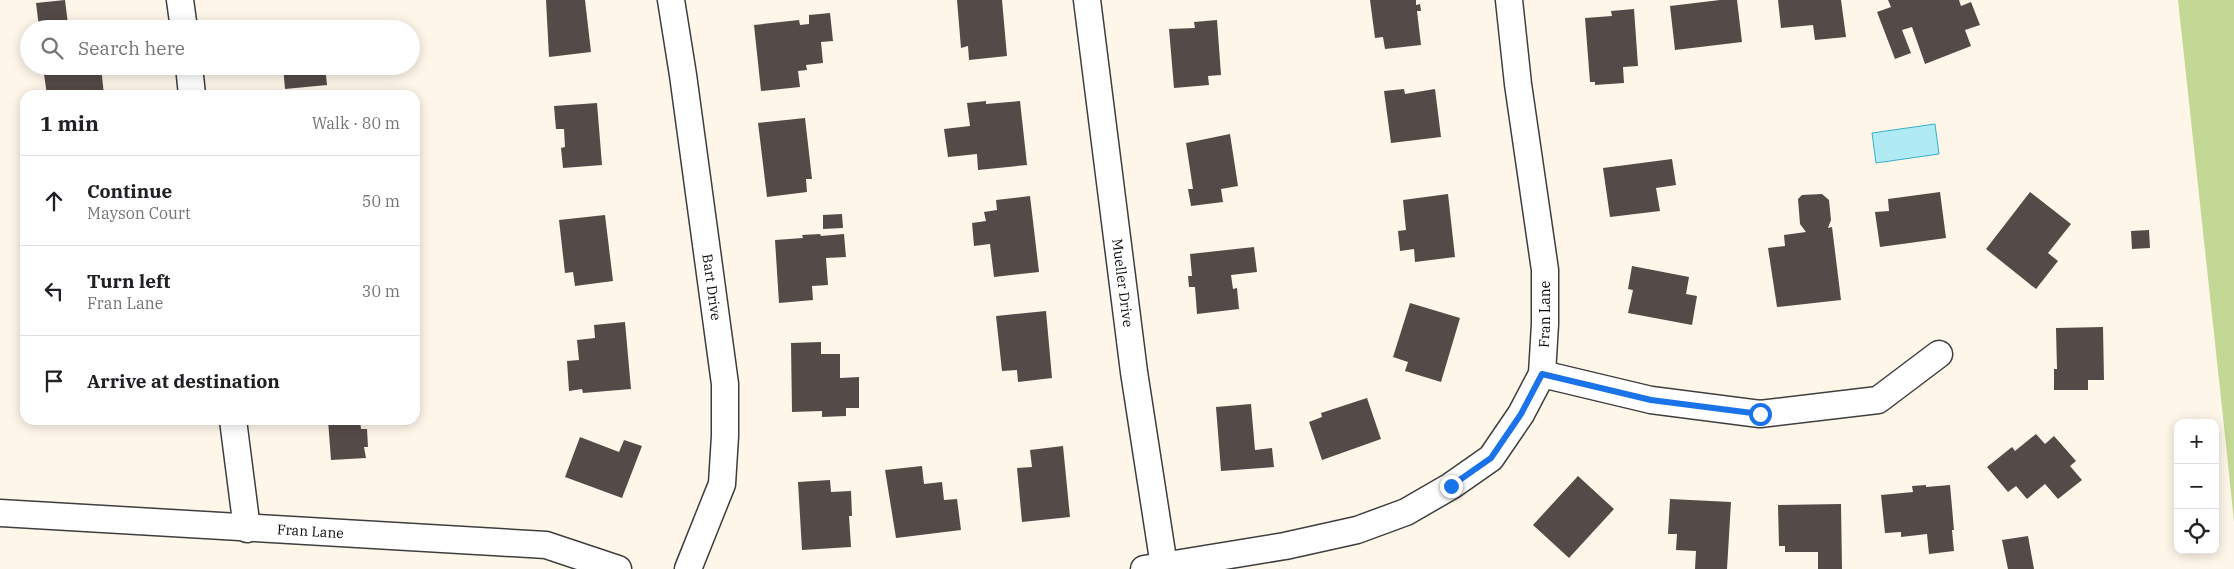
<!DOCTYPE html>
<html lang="en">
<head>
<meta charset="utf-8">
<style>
  :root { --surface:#fff; --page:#f2f2f2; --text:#202124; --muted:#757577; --line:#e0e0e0 }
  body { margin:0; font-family:"IBM Plex Serif",serif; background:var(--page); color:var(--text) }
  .controls { position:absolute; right:15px; bottom:15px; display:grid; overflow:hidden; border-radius:10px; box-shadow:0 2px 12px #0003 }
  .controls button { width:45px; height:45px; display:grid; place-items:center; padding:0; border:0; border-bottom:1px solid var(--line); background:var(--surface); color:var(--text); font:25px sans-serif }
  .stop { position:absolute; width:15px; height:15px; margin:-11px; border:4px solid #1a73e8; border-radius:50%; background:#fff }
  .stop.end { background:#1a73e8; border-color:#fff; box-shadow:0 1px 5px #0008 }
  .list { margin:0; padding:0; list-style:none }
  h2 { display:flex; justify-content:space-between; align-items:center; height:65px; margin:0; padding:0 20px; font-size:21px }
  h2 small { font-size:16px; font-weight:400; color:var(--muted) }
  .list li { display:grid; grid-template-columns:32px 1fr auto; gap:15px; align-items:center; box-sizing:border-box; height:90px; padding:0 20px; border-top:1px solid var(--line) }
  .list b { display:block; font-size:19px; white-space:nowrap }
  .list p { margin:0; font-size:16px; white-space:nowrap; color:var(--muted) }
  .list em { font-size:16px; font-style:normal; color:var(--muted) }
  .icon { flex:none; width:28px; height:28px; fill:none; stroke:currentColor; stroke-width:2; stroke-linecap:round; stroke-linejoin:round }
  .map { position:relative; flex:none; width:2234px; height:569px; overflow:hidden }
  .search { position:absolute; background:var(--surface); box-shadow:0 2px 12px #0003; left:20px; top:20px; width:400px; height:55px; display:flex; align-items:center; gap:12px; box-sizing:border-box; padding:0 18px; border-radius:28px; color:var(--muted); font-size:19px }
  .panel { position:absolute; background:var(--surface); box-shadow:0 2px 12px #0003; left:20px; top:90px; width:400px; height:335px; border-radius:15px }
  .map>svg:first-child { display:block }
  .forest { fill:#c2d894 }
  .water { fill:#afeaf5; stroke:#37b0cb }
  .building { fill:#544a48 }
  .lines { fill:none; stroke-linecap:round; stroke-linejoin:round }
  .minor-casing { stroke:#3e3e3e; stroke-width:29 }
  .minor { stroke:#fff; stroke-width:26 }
  .route { stroke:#1a73e8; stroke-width:6 }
  .labels { text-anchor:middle; stroke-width:5; stroke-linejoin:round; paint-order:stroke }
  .street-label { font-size:14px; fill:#0b0b0b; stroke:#fff }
</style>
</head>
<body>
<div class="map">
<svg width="2234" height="569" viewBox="0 0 2234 569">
  <rect width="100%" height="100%" fill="#fff6ea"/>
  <!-- forest -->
  <polygon class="forest" points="2178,0 2234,0 2234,522 2227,454"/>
  <!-- water -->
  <polygon class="water" points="1935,124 1939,154 1876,163 1872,133"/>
  <!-- building -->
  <g class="building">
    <polygon points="65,0 68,24 39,27 36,3"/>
    <polygon points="546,0 585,0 591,52 549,57"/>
    <polygon points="957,0 1002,0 1007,56 969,60 968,46 961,48"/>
    <polygon points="1370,0 1416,0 1416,5 1420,4 1421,11 1417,11 1421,45 1385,49 1383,37 1375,38"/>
    <polygon points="1720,0 1737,0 1742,42 1675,50 1670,6"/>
    <polygon points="1778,0 1841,0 1846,37 1815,40 1813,25 1781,28"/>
    <polygon points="1888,0 1959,0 1961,6 1971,2 1980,25 1965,30 1971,46 1925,64 1912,27 1902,30 1911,53 1895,59 1877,12 1891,7"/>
    <polygon points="1634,9 1638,66 1623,67 1624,83 1595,85 1595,82 1590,82 1585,18 1612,16 1611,11"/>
    <polygon points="830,13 833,41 821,42 823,63 806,65 807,70 798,71 800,87 761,91 754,25 799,20 800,25 809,24 809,15"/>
    <polygon points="1217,20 1221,75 1208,76 1209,85 1174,88 1169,29 1195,28 1194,22"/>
    <polygon points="320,25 320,29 291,29 291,27"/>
    <polygon points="283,66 325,66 327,85 285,89"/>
    <polygon points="101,67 104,95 47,95 44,74"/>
    <polygon points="1404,89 1405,94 1435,89 1441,137 1391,143 1384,91"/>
    <polygon points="986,101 986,104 1020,101 1027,165 978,170 977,154 948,157 944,129 970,126 967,103"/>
    <polygon points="597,103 602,165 563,168 561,148 565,147 564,129 556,129 554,106"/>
    <polygon points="805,118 812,179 806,179 807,192 767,197 758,123"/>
    <polygon points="1230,134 1238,186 1221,189 1223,202 1191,206 1188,189 1193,189 1186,143"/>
    <polygon points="1672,159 1676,185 1656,188 1660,211 1610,217 1603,168"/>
    <polygon points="1940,192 1946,238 1880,247 1875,212 1889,211 1888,199"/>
    <polygon points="2030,192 2071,224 2048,253 2058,261 2036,289 1986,249"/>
    <polygon points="1448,194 1455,257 1415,262 1414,249 1400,251 1398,231 1406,230 1403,200"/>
    <polygon points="1822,194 1829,200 1831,220 1828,228 1832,227 1841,300 1777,307 1768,248 1785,246 1784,235 1806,232 1800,224 1798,199 1802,195"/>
    <polygon points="1030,196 1039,272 994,277 990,244 974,246 972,223 986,221 984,212 997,210 996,200"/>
    <polygon points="842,214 843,228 823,229 823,215"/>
    <polygon points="605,215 613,281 575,286 573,272 565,273 559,220"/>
    <polygon points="2149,230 2150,248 2132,249 2131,231"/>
    <polygon points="820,234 821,236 844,234 846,257 826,258 828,285 812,286 813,300 779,303 775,240 803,238 802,235"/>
    <polygon points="1254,247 1257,272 1231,275 1233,289 1237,288 1239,309 1197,314 1195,287 1189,287 1188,276 1192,276 1190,254"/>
    <polygon points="1632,266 1689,277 1686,294 1697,296 1692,325 1628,313 1633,290 1628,289"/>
    <polygon points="1410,303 1460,318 1441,382 1405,371 1408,362 1393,357"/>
    <polygon points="1046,311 1052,378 1018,382 1017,370 1002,371 996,316"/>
    <polygon points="625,322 631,389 583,393 582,389 569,391 567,361 579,360 577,340 595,338 594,325"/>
    <polygon points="2103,327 2104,380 2088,380 2088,390 2054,390 2054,369 2057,369 2056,328"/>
    <polygon points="821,342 821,354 840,354 840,378 859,377 859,408 846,408 846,416 822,417 822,411 792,412 791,343"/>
    <polygon points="1367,398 1381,439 1322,460 1309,422 1322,417 1321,413"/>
    <polygon points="1251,404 1255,450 1272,448 1274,467 1221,471 1216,407"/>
    <polygon points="328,420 360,420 361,429 367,429 368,447 364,447 366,458 331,460"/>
    <polygon points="2036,434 2045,444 2054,436 2076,461 2070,466 2082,480 2058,499 2045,484 2027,499 2016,486 2008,492 1987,467 2012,447 2015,451"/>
    <polygon points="580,437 619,452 624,440 642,446 622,498 565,477"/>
    <polygon points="1063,446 1070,517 1022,522 1017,468 1032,467 1030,450"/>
    <polygon points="922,466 924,484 942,482 944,500 957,499 961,530 896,538 885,470"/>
    <polygon points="1578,476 1614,509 1569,558 1533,525"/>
    <polygon points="830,480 831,492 851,491 852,516 849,516 851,547 802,550 798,482"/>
    <polygon points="1926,485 1926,487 1950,485 1954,530 1952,530 1954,551 1929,554 1927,534 1901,537 1901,532 1885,533 1881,495 1913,492 1912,486"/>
    <polygon points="1670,499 1731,502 1727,569 1695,569 1696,551 1676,550 1677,534 1668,534"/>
    <polygon points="1841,504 1842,569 1818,569 1818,552 1785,552 1785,546 1779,546 1778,505"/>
    <polygon points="2028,536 2034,569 2008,569 2002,540"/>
  </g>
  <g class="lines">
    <defs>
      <g id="minor">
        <polyline points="180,0 184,29"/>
        <path id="s1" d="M671,0L683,75L725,384V436L722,484L688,569"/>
        <path id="s2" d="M1087,0L1134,372L1164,566"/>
        <polyline points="189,66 192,95"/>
        <polyline points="1542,374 1651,400 1760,414 1878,400 1939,354"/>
        <polyline points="233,420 247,529"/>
        <path id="s3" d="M0,513L546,545L618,569"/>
        <path id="s4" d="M1144,569L1285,546L1357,530L1406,512L1451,486L1491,458L1521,414L1542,374L1545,324V270L1518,84L1509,0"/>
      </g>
    </defs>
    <!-- minor casing -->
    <use href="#minor" class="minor-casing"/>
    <!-- minor -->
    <use href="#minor" class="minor"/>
  </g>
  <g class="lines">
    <!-- route -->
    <polyline class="route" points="1451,486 1491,458 1521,414 1542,374 1651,400 1760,414"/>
  </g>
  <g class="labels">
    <!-- street labels -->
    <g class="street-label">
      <text dy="5" stroke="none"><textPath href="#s2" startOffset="285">Mueller Drive</textPath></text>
      <text dy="5" stroke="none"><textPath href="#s1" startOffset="290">Bart Drive</textPath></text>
      <text dy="5" stroke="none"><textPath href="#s4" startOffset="528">Fran Lane</textPath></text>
      <text dy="5" stroke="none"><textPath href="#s3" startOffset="311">Fran Lane</textPath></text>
    </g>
  </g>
</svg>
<div class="controls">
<button>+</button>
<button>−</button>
<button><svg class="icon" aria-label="locate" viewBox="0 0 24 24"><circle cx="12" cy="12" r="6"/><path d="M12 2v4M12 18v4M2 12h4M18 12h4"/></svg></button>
</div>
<div class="stop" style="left:1760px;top:414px"></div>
<div class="stop end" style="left:1451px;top:486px"></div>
<div class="search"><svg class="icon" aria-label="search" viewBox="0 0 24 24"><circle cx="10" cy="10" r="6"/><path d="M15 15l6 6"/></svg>Search here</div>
<section class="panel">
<h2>1 min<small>Walk · 80 m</small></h2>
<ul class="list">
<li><svg class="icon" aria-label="ahead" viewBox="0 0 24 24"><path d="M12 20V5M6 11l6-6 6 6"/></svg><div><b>Continue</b><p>Mayson Court</p></div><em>50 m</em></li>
<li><svg class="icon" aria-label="left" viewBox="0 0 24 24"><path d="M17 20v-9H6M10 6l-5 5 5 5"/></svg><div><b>Turn left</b><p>Fran Lane</p></div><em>30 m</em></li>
<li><svg class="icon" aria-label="arrive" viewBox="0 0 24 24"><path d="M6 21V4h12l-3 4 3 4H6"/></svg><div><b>Arrive at destination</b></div></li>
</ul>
</section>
</div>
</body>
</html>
